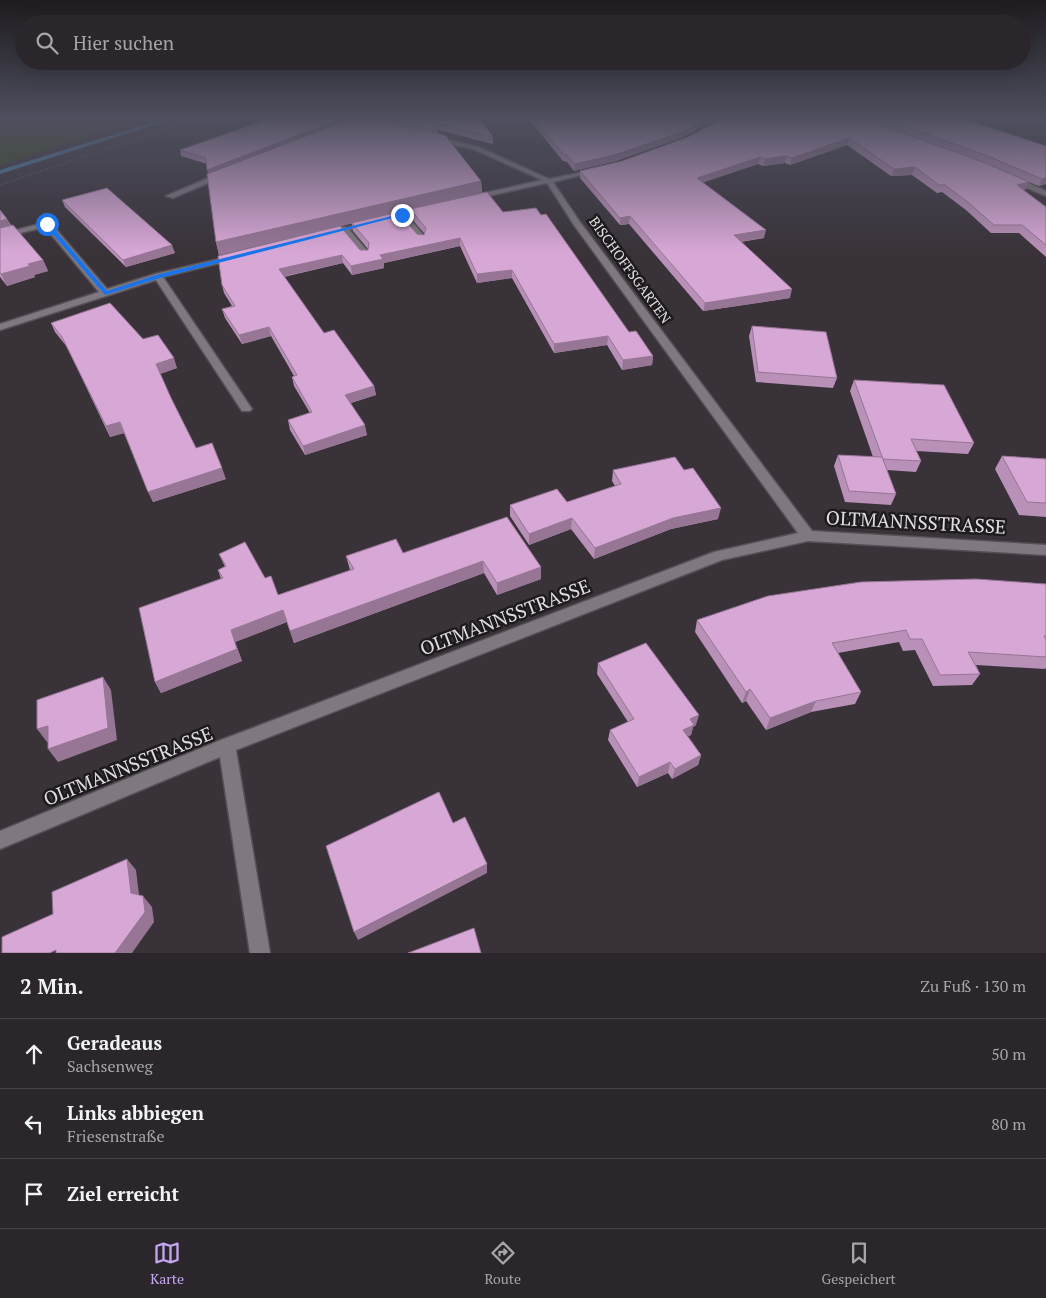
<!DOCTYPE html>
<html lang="de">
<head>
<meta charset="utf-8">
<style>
  :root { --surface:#2b262b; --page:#332e33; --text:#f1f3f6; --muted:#a6a5a9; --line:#474347; --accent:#c5a7f1 }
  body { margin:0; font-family:"PT Serif",serif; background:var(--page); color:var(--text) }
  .stop { position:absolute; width:15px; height:15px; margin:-11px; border:4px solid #1a73e8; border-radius:50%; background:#fff }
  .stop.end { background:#1a73e8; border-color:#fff; box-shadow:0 1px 5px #0008 }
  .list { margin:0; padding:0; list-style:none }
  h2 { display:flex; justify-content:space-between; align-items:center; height:65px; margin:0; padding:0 20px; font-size:21px }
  h2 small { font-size:16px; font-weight:400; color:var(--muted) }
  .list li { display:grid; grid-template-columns:32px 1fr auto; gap:15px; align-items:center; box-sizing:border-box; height:70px; padding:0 20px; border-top:1px solid var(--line) }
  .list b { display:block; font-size:19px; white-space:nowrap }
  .list p { margin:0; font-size:16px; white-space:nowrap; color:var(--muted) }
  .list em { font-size:16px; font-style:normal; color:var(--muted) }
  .icon { flex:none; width:28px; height:28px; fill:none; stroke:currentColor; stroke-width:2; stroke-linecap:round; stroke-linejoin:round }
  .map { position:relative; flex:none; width:1046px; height:953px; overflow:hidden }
  .search { position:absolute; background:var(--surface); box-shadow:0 5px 20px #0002; left:15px; right:15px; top:15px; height:55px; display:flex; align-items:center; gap:12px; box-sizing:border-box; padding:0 18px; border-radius:28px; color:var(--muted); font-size:19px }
  .sheet { height:275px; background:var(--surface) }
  nav { display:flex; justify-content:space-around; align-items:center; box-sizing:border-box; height:70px; border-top:1px solid var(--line); background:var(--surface); font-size:14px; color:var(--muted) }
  nav a { display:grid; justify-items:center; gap:2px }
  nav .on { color:var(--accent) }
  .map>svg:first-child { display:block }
  .green { fill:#384817 }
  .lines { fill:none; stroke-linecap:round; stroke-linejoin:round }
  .stream { fill:#4c80a7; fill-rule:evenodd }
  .service-casing { stroke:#565056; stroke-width:3 }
  .minor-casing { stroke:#565056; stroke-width:3 }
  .path { stroke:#767076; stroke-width:2; stroke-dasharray:0.5 2; stroke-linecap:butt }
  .service { fill:#807880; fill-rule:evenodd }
  .minor { fill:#807880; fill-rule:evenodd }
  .wall { fill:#b990b7; fill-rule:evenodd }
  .shaded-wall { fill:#967595 }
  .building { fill:#d7a7d5; stroke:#967595 }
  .route { fill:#1a73e8 }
  .labels { text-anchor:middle; stroke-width:5; stroke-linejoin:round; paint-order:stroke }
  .far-street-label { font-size:14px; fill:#e2dde2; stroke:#1e1b1e }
  .near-street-label { font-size:19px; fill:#e2dde2; stroke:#1e1b1e }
</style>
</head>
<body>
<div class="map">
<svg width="1046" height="953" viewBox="0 0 1046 953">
  <rect width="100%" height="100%" fill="#393239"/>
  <!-- green -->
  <polygon class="green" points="0,117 152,117 0,165"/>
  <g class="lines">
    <!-- stream -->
    <polygon class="stream" points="170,117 179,117 0,174 0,170"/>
    <defs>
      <g id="service">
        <polygon points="399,213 405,213 425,237 425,241 419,241 399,217"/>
        <polygon points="341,227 347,227 369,253 369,257 363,257 341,231"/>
      </g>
      <g id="minor">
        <polygon points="435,137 479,147 549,179 598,169 598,171 553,182 580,222 812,531 1046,545 1046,555 808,541 722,560 236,750 270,953 250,953 220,757 0,849 0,831 221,740 714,552 798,533 574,225 547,183 471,200 471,196 542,180 475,150 433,140 433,138"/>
        <polygon points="220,173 227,175 173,198 166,196"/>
        <polygon points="1010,177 1016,177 1046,191 1046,196 1010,181"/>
        <polygon points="428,207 431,207 431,211 328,235 324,233"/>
        <polygon points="47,222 50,222 107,289 155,274 236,255 236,259 163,277 252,409 250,411 242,411 156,280 0,330 0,324 99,292 45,227 0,238 0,234"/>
      </g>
    </defs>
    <!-- service casing -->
    <use href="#service" class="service-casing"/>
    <!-- minor casing -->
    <use href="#minor" class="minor-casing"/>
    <!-- path -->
    <polyline class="path" points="0,185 201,117"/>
    <!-- service -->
    <use href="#service" class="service"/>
    <!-- minor -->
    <use href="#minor" class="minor"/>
  </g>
  <!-- wall -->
  <g class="wall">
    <path d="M362,117L371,119V117H479L493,137V144L438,130V134L481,181L482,193L415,208L503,212L653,356L652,365L622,370L607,345L554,353L512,278L477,283L460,246L384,263V268L352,275L343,263L284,277L324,333L374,386L376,395L351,403L367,435L305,455L290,430L288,420L310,413L294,386L292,377L294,376L271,336L242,344L225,318L222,309L232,306L224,293L222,285L301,235L219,255L216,242L207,164L181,156L180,150ZM410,210L411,218L424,233V235L417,234L399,212ZM352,223L353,231L368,249V250H360L340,226Z"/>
    <polygon points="527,117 721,117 681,138 616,161 574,171 567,162 563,161"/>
    <polygon points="859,117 957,117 1046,146 1046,184 1039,186 1024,180 1029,182 1026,189 1023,190 1046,207 1046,257 1019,233 991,233 966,210 942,192 937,193 912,175 891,176 847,145 790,165 785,163 763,166 758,164 703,182 764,238 741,242 790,298 703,311 629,224 620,225 580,178 580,171 622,161 688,137"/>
    <polygon points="62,200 175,253 126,267 65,207"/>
    <polygon points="0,210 7,219 11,225 43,260 48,271 34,275 35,277 7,286 0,277"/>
    <polygon points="51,323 143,339 177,368 160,374 171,398 196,448 226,479 153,502 124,433 110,437 67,347 55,332"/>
    <polygon points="752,326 837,378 833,388 756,382 749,336"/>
    <polygon points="854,380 974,443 968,454 916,451 921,461 916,472 887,470 896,494 891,505 845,502 834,466 838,455 873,457 850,391"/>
    <polygon points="1002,456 1046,459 1046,517 1019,515 995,469"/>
    <polygon points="613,470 684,470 718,519 671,529 594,559 571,529 529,545 510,516 510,505 567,502 615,486 612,481"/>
    <polygon points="403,553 541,567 541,579 497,595 484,573 294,643 287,622 235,642 242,661 161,693 155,682 221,579 218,570 225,567 219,554 265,578 278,595 350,570 346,556"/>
    <polygon points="1046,584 1046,668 1045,669 976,665 980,674 972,685 933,686 915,650 903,651 899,642 838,653 861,692 855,704 811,712 766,730 746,701 742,703 695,632 697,620"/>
    <polygon points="598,663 696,725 693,727 691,735 688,736 701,755 698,765 672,779 668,773 637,787 608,740 610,730 628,722 597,674"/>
  </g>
  <!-- shaded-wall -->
  <g class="shaded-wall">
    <polygon points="345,117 362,117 209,177 207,170"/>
    <polygon points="709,117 721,117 681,138 616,161 574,171 575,164"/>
    <polygon points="849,138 847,145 790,165 792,158"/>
    <polygon points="786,156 785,163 763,166 765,159"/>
    <polygon points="760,157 758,164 696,185 697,178"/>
    <polygon points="915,167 912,175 891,176 894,169"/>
    <polygon points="1046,178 1046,184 1039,186 1042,179"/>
    <polygon points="481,181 482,193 219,255 216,242"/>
    <polygon points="1029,182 1026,189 1014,192 1017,185"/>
    <polygon points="630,216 629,224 620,225 620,218"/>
    <polygon points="7,219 12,229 0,232 0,221"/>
    <polygon points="766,230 764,238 732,243 734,235"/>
    <polygon points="460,238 460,246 384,263 384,268 352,275 351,266 380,255"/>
    <polygon points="172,245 175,253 126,267 123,260"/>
    <polygon points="342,255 343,263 281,277 279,269"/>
    <polygon points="43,260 48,271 34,275 35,277 7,286 1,274 28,264"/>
    <polygon points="512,270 512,278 477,283 477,274"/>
    <polygon points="792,289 790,298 703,311 705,303"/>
    <polygon points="269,327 271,336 242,344 239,335"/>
    <polygon points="608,336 607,345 554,353 554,344"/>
    <polygon points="653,356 652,365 622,370 623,360"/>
    <polygon points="174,358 177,368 159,374 156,364"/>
    <polygon points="374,386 376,395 347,404 345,395"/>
    <polygon points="120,422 124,433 110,437 106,426"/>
    <polygon points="365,425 367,435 305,455 303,446"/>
    <polygon points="222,468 226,479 153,502 148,492"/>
    <polygon points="721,508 718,519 671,529 594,559 595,548 673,518"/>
    <polygon points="572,518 571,529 529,545 529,534"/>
    <polygon points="483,561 484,573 294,643 290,631"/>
    <polygon points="541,567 541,579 497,595 497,583"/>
    <polygon points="283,610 287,622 235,642 242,661 161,693 155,682 231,630"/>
    <polygon points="103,677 111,690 117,740 58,762 48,749"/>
    <polygon points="750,689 746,701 742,703 746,692"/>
    <polygon points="816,701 811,712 766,730 770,718"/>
    <polygon points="699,715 696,725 693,727 691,735 680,740 683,730 690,719"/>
    <polygon points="48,726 57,738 47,742 37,729"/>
    <polygon points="701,755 698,765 672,779 675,769"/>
    <polygon points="670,762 668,773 637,787 639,777"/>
    <polygon points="127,859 136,870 140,903 131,893"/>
    <polygon points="487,864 487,873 358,940 354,932"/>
    <polygon points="143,896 152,907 154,922 132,953 115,953"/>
  </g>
  <!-- building -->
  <g class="building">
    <polygon points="274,117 345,117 207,170 206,158 180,150"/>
    <polygon points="356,117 360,117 445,135 481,181 216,242 207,174"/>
    <polygon points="380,117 479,117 493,137 432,122 438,130"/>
    <polygon points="532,117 709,117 682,132 617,154 575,164 567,155 563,154"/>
    <polygon points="725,117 859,117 983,162 1029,182 1017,185 1046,207 1046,245 1022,225 994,225 969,203 945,185 939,185 915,167 894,169 849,138 792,158 786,156 765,159 760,157 697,178 766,230 734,235 792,289 705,303 630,216 620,218 580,171 622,161 688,137"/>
    <polygon points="879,117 957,117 1046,146 1046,178 1042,179 988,156"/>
    <polygon points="107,188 172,245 123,260 62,200"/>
    <polygon points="487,192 503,212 536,208 541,215 546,214 629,332 636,331 653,356 623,360 608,336 554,344 512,270 477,274 460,238 380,255 383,259 351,266 342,255 279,269 324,333 334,330 374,386 345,395 365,425 303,446 288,420 312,412 292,377 297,375 269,327 239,335 222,309 235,306 222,285 218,256 340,226 360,250 368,250 369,243 352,223 398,212 417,234 424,235 426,228 410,209"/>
    <polygon points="0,210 7,219 0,221"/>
    <polygon points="13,225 43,260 28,264 30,266 1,274 0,272 0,228"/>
    <polygon points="110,303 143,339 158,335 174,358 156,364 171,398 196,448 212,443 222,468 148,492 120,422 106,426 62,337 51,323"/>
    <polygon points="752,326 826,332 837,378 758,372"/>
    <polygon points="854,380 944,385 974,443 911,439 921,461 883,459"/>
    <polygon points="838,455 882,457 896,494 849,491"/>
    <polygon points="1002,456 1046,459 1046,503 1027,502"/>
    <polygon points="675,457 684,470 693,468 721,508 673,518 595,548 572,518 529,534 510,505 557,489 567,502 621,484 613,470"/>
    <polygon points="507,517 541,567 497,583 483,561 290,631 283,610 231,630 237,649 155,682 139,608 223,578 218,570 226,566 219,554 245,542 265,578 271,576 278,595 354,569 346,556 396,539 403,553"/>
    <polygon points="976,579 1046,584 1046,636 1044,636 1046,640 1046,657 968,652 980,674 940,675 922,639 910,639 906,630 832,643 861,692 816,701 770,718 750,689 746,692 697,620 768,596 861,582"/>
    <polygon points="646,643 699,715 690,719 694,725 683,730 701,755 675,769 670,762 639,777 610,730 634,719 598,663"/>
    <polygon points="103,677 108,728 48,749 48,726 37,729 37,700"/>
    <polygon points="439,792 453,823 465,817 487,864 354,932 326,846"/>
    <polygon points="127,859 131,893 143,896 145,912 115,953 56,953 56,950 50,953 2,953 2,937 53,914 52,892"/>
    <polygon points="474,928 481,953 408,953"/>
  </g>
  <!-- sky -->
  <linearGradient id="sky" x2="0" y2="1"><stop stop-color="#1f1c1f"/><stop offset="0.47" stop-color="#4e4f5f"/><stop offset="1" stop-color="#4e4f5f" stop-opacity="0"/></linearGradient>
  <rect width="1046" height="251" fill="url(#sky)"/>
  <!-- route -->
  <polygon class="route" points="400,214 404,215 160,278 105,295 44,224 49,223 107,291 156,275"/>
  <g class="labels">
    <!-- far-street labels -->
    <g class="far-street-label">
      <text transform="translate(630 270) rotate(54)" y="5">BISCHOFFSGARTEN</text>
    </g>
    <!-- near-street labels -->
    <g class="near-street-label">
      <text transform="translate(916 522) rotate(3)" y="7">OLTMANNSSTRASSE</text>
      <text transform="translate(505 617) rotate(-21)" y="7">OLTMANNSSTRASSE</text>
      <text transform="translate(128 766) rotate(-22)" y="7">OLTMANNSSTRASSE</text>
    </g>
  </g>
</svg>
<div class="stop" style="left:47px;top:224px"></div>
<div class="stop end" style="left:402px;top:215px"></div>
<div class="search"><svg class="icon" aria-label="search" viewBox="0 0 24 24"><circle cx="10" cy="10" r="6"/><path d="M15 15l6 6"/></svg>Hier suchen</div>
</div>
<section class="sheet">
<h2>2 Min.<small>Zu Fuß · 130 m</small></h2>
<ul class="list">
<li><svg class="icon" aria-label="ahead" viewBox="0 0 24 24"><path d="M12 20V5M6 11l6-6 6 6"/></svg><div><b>Geradeaus</b><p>Sachsenweg</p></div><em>50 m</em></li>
<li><svg class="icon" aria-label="left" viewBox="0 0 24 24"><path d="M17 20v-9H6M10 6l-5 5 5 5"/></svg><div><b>Links abbiegen</b><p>Friesenstraße</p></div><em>80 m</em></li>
<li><svg class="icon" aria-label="arrive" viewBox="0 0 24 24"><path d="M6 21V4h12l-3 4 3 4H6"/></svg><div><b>Ziel erreicht</b></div></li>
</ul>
</section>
<nav>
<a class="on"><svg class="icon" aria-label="map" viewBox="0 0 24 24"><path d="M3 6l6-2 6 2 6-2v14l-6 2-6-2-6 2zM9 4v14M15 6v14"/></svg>Karte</a>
<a><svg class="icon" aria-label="directions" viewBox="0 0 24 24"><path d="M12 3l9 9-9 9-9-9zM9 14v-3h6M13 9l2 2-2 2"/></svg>Route</a>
<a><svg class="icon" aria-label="saved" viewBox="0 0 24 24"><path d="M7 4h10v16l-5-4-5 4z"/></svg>Gespeichert</a>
</nav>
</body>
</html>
